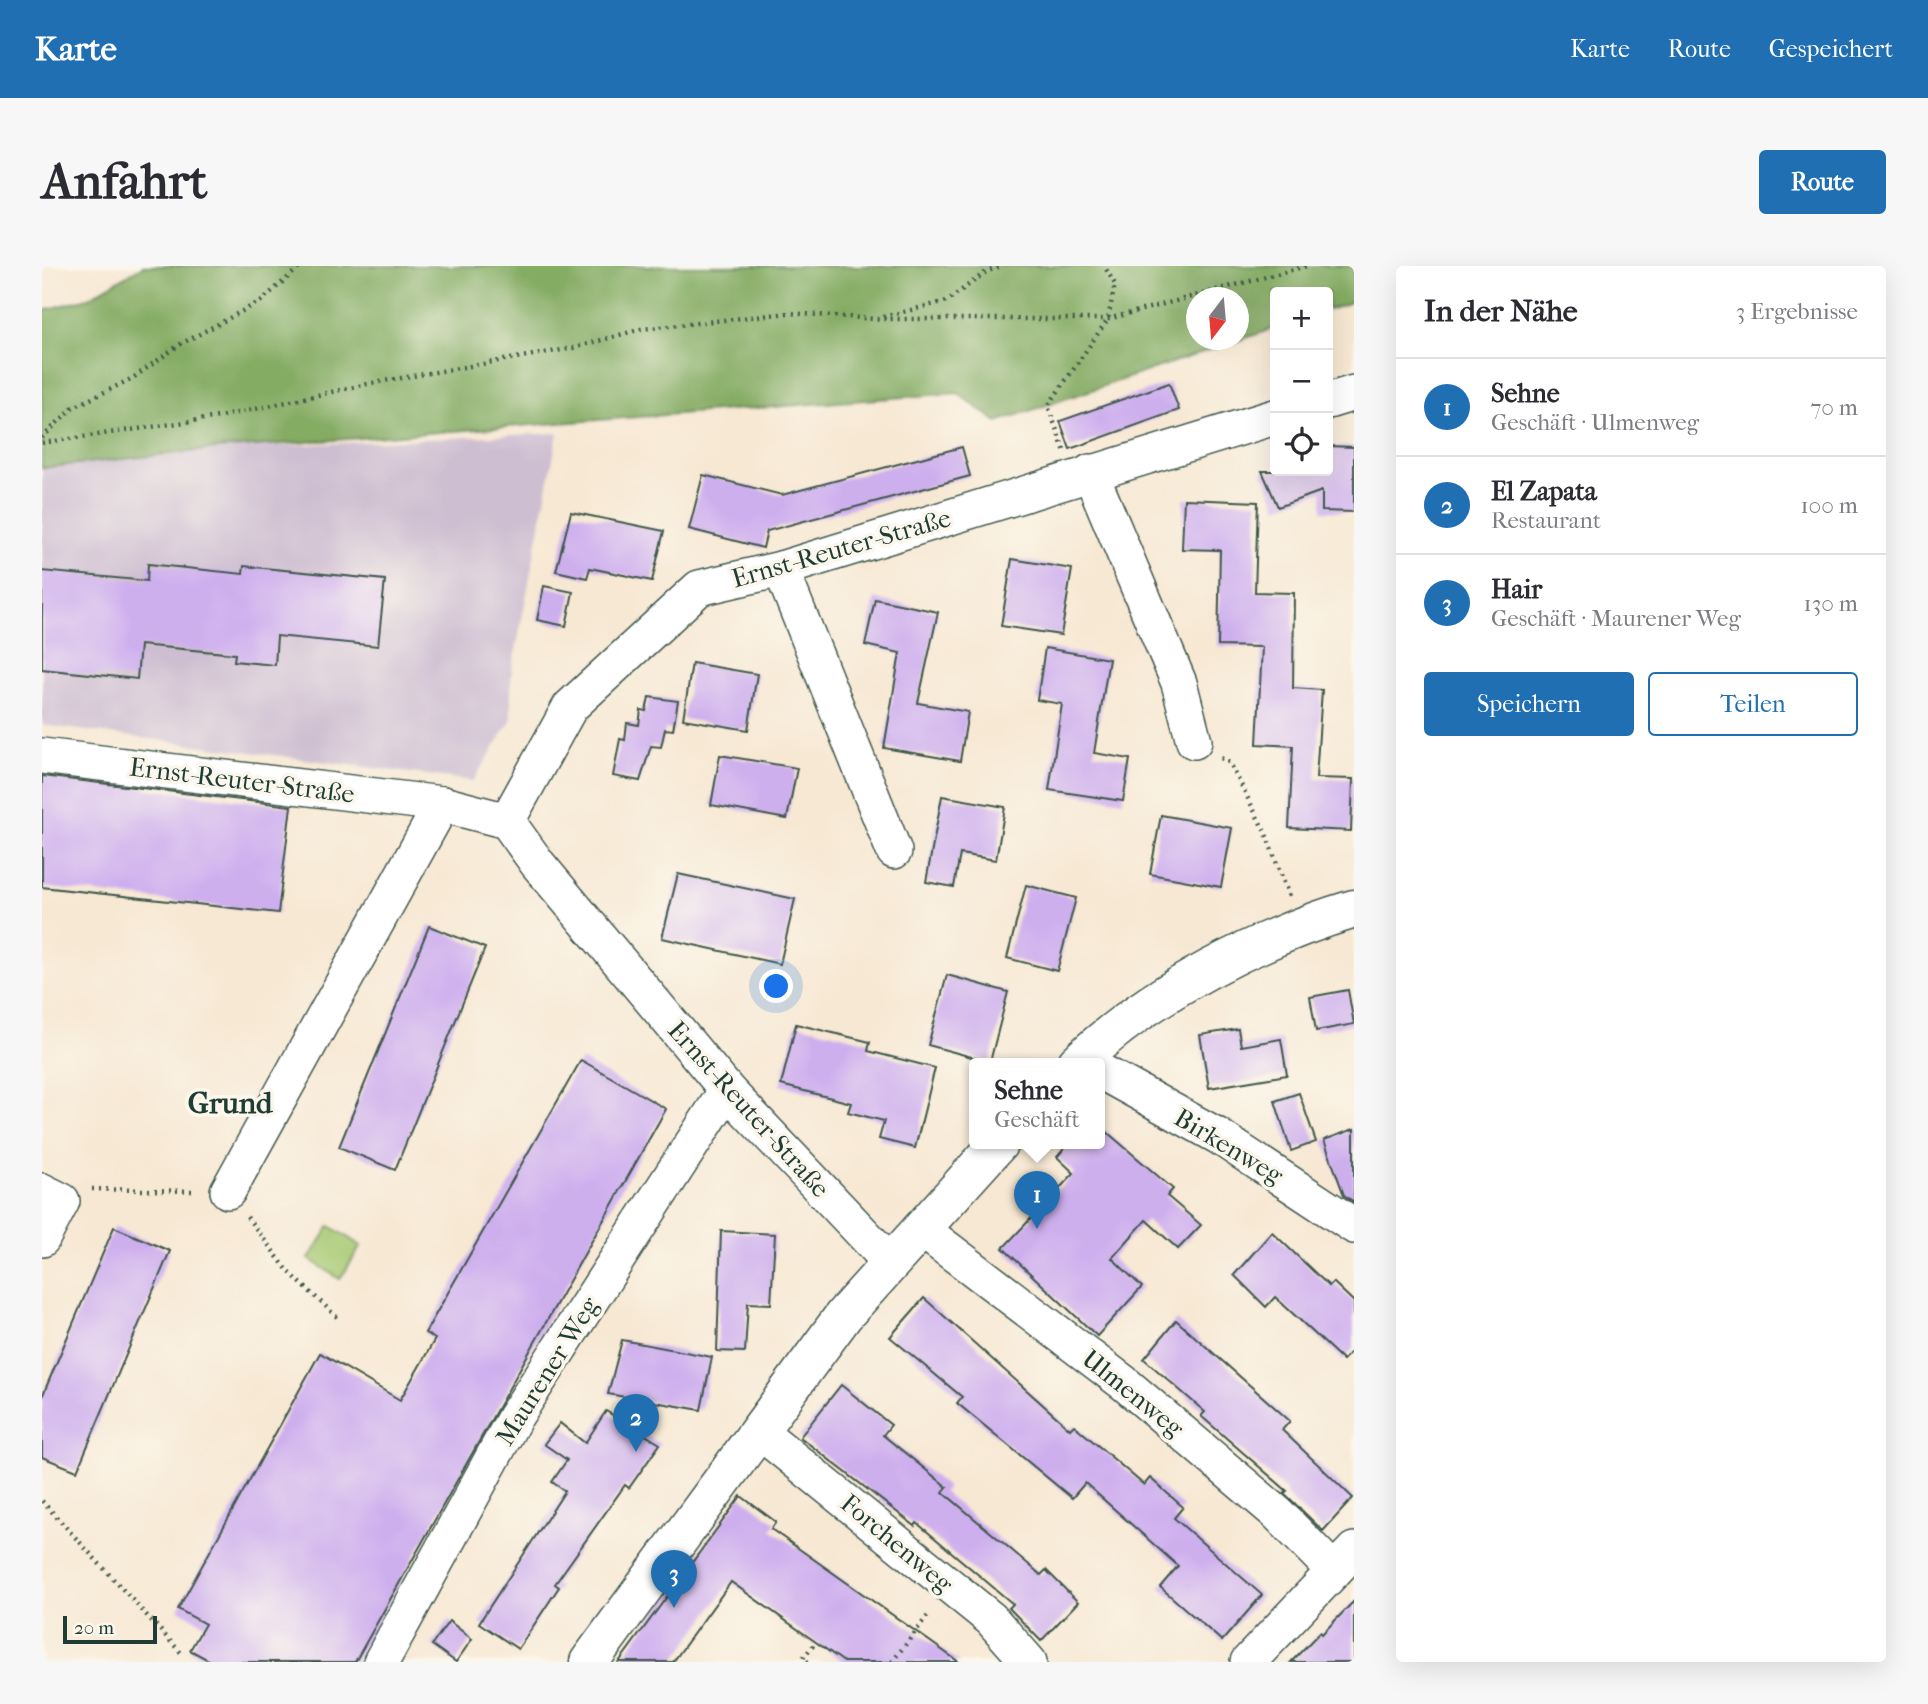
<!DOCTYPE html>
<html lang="de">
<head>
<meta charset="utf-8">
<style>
  :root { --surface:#fff; --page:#f7f7f7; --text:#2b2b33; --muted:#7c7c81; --line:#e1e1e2; --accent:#1f6fb2 }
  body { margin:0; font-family:"IM FELL French Canon",serif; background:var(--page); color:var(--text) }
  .controls { position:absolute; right:21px; top:21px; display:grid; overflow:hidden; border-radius:7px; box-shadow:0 7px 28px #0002 }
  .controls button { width:63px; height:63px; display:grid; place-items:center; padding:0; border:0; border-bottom:2px solid var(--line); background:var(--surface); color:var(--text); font:35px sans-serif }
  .compass { position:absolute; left:1144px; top:21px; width:63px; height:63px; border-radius:50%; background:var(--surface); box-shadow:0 7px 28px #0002; rotate:196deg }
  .scale { position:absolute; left:21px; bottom:18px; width:94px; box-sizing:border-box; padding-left:7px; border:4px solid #1f3d34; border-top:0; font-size:19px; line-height:24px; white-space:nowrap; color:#1f3d34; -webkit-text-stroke:5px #fbf7ec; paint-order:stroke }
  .you { position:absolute; left:735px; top:721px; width:24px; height:24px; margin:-18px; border:5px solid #fff; border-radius:50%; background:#1a73e8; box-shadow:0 0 0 10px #1a73e833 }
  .badge { display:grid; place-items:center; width:46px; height:46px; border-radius:50%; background:var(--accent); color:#fff; font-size:23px; font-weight:700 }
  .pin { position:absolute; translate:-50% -58px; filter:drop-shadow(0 2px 4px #0008) }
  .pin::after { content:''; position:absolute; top:37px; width:24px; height:21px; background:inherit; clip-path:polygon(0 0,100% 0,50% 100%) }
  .popup { position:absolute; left:927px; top:792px; width:136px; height:91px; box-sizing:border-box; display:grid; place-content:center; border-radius:7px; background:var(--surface); filter:drop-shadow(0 2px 5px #0005); font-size:23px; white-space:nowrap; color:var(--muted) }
  .popup b { font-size:26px; color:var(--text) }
  .popup::after { content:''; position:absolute; left:50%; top:100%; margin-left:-14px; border:14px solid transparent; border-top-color:var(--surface) }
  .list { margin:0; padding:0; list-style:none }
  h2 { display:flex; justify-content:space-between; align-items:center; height:91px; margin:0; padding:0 28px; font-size:30px }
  h2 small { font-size:23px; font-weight:400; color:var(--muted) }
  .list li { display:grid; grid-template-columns:46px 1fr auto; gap:21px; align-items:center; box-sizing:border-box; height:98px; padding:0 28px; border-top:2px solid var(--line) }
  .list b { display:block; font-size:26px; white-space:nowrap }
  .list p { margin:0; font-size:23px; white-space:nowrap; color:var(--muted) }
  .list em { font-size:23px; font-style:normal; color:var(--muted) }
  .actions { display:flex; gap:14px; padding:21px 28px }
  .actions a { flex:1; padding:16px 0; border:2px solid var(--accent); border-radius:7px; text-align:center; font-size:24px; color:var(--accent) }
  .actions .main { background:var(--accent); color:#fff }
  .icon { flex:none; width:38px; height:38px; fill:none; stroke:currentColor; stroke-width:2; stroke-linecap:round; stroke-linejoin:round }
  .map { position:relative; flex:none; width:1312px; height:1396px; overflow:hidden; border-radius:7px }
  header { display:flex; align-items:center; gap:42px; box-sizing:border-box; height:98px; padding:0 35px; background:var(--accent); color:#fff }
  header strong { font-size:33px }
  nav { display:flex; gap:38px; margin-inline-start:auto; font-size:24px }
  .intro { display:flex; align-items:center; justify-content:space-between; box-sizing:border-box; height:168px; padding:0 42px }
  h1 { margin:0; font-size:49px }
  .button { padding:18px 32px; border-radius:7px; background:var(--accent); color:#fff; font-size:24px; font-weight:700 }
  main { display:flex; gap:42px; padding:0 42px }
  aside { flex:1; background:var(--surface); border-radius:7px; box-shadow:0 7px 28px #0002 }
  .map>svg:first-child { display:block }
  .industrial { fill:#cebed1 }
  .green { fill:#a6c871; stroke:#628252; stroke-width:2 }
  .forest { fill:#84ac63; stroke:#52744c; stroke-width:2; fill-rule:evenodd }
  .building { fill:#ceafee }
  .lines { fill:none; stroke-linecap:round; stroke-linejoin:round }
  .street-casing { stroke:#3f574c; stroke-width:38 }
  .secondary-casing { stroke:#3f574c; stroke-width:41 }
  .path { stroke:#3f574c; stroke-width:4.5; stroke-dasharray:2 5; stroke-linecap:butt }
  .street { stroke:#fff; stroke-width:35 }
  .secondary { stroke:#fff; stroke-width:38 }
  .labels { text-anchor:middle; stroke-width:7; stroke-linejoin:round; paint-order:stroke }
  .street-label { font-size:26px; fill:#1f3d34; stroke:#fbf7ec }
  .quarter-label { font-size:30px; font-weight:bold; fill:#1f3d34; stroke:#fbf7ec }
</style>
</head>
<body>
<header>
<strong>Karte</strong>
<nav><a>Karte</a><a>Route</a><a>Gespeichert</a></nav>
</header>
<div class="intro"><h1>Anfahrt</h1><a class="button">Route</a></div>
<main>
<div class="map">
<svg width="1312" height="1396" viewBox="0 0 1312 1396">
  <rect width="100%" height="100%" fill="#fbf7ec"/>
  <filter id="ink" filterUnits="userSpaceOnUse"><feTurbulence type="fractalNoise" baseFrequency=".0143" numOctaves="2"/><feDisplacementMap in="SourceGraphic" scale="14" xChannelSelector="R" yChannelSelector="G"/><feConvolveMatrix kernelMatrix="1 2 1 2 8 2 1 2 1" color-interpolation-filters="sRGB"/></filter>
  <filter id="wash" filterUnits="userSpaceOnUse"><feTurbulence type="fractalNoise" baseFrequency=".00686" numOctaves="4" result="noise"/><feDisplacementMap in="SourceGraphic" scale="28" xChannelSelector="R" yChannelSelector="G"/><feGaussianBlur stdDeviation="1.57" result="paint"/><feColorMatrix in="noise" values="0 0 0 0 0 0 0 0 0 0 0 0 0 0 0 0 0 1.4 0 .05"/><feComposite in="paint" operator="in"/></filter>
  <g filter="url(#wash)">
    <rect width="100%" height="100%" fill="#f7e8d3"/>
    <!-- industrial -->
    <polygon class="industrial" points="516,167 469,409 469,455 431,515 0,459 0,202 172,183"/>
    <!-- green -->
    <polygon class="green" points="288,960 319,980 298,1013 267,993"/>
    <!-- forest -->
    <path class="forest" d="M101,0H1312V35L1286,44V26H1233V62L955,156L915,127L172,183L0,202V45L46,32ZM1154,32H1196V74H1154Z"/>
    <g id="blocks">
      <!-- building -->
      <g class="building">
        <polygon points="1127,117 1137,144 1028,183 1018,155"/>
        <polygon points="1286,180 1312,181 1312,246 1280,245 1280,225 1236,241 1220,205 1286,205"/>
        <polygon points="920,181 928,210 725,265 721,282 647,263 661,209 740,229"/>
        <polygon points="1142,233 1216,236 1213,326 1252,327 1251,422 1280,424 1274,512 1311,513 1309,565 1247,562 1251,480 1215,478 1220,381 1176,380 1178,284 1140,283"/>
        <polygon points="529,246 622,265 610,315 548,302 545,312 514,305"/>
        <polygon points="970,293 1030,303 1019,369 959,360"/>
        <polygon points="106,298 201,308 202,300 343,314 336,380 235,370 233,399 192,395 193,388 98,379 95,413 0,403 0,305 105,315"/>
        <polygon points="502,320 531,326 524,360 495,354"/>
        <polygon points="833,333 896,346 876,437 926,446 918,495 842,482 858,387 823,379"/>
        <polygon points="1003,382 1067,393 1052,487 1088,493 1081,535 1007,524 1020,438 995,434"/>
        <polygon points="650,397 715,408 706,464 641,453"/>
        <polygon points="607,431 636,435 631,464 623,463 619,481 609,480 598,515 571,510 578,473 583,474 585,457 597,459 599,444 604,445"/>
        <polygon points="678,489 755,502 745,553 669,539"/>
        <polygon points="0,510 249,540 236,647 0,621"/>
        <polygon points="900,530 963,541 954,594 918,588 912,621 884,616"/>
        <polygon points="1119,549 1190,562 1179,621 1108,608"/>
        <polygon points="636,608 753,633 738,698 620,672"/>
        <polygon points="984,619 1034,632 1015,705 965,692"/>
        <polygon points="387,660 443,682 353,904 297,881"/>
        <polygon points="905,709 966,726 948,796 886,779"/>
        <polygon points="1306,724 1312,758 1274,765 1268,731"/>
        <polygon points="754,758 828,776 826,785 893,802 873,882 837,873 842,855 806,846 809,837 739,819"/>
        <polygon points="1196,763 1199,780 1239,773 1245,809 1167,822 1158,769"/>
        <polygon points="539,794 624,843 313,1396 170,1396 148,1384 163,1358 136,1343 278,1087 358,1134 393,1073 383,1067"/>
        <polygon points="1257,827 1274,876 1249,885 1233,835"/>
        <polygon points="1058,860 1131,923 1125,930 1159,959 1136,983 1104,954 1070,992 1100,1021 1055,1070 961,982 1032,907 1015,891 1027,877 1058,877"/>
        <polygon points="1312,863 1312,936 1302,929 1282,874"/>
        <polygon points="72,961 128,985 35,1205 0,1191 0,1131"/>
        <polygon points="679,965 733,968 729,1038 706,1037 703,1086 675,1085"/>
        <polygon points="1230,966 1287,1020 1291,1016 1312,1036 1312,1082 1301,1094 1233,1031 1224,1041 1192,1009"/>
        <polygon points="882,1032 1028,1163 1032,1159 1102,1219 1108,1212 1141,1241 1132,1252 1220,1329 1180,1375 1118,1321 1136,1300 1043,1217 1030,1232 915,1137 920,1131 848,1071"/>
        <polygon points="1134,1054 1248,1155 1240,1164 1311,1232 1281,1265 1242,1227 1245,1225 1159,1150 1163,1146 1102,1093"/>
        <polygon points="580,1074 670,1091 659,1144 566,1128"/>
        <polygon points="799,1119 849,1159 841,1169 905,1221 901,1226 999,1309 1004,1304 1036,1336 999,1375 967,1342 971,1338 875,1257 873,1260 758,1171"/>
        <polygon points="564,1145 618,1178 587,1222 583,1219 513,1318 517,1321 476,1383 437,1357 523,1225 510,1216 525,1194 502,1178 518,1157 543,1177"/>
        <polygon points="699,1230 734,1256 729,1263 917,1396 802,1396 689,1316 631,1396 577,1396"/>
        <polygon points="1312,1335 1312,1396 1249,1396 1278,1366 1280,1368"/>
        <polygon points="407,1355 430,1373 414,1396 390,1379"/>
      </g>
    </g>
  </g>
  <g filter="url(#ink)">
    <use href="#blocks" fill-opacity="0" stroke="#3f574c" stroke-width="2"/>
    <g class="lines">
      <defs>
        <g id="street">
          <polyline points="1286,135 1312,127"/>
          <polyline points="1048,206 1137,417 1152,475"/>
          <polyline points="739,303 852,585"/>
          <polyline points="0,490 400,538 465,555 495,597 685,824 848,996"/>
          <polyline points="465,555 528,441 657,322 739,303 1233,151"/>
          <polyline points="1058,805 1176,870 1312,960"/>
          <polyline points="0,925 20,935 0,973"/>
          <polyline points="186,925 400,538"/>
          <polyline points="879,963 1082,1117 1236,1248 1292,1305"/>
          <polyline points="717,1165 949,1353 987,1396"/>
          <polyline points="339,1396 473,1151 685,824"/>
          <polyline points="1206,1396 1312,1284"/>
        </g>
        <g id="secondary">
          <path d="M1035,797C1109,726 1215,672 1312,643"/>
          <polyline points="547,1396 802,1049 957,877"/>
        </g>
      </defs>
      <!-- street casing -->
      <use href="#street" class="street-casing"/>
      <!-- secondary casing -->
      <use href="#secondary" class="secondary-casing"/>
      <!-- path -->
      <g class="path">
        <polyline points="841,51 905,35 944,6 960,0"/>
        <polyline points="0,172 30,142 91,112 137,79 219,35 259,0"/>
        <polyline points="0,177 177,151 325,118 531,82 599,63 747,47 834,53 1066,53 1265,0"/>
        <polyline points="1022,184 1006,140 1066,53 1073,18 1062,0"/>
        <polyline points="1179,492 1188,497 1224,568 1247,630"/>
        <polyline points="50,923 153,925"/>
        <polyline points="205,951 247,1006 297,1053"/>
        <polyline points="0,1235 141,1389"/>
        <polyline points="766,1396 761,1392 774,1376"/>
        <polyline points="850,1396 888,1347"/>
      </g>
      <!-- street -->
      <use href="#street" class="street"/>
      <!-- secondary -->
      <use href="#secondary" class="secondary"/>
    </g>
  </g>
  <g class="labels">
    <!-- street labels -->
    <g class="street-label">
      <text transform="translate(799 282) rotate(-16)" y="9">Ernst-Reuter-Straße</text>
      <text transform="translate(200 514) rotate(7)" y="9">Ernst-Reuter-Straße</text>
      <text transform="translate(707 843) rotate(48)" y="9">Ernst-Reuter-Straße</text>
      <text transform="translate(1187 880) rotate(31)" y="9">Birkenweg</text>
      <text transform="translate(505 1105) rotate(-58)" y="9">Maurener Weg</text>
      <text transform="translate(1091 1127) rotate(39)" y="9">Ulmenweg</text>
      <text transform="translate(855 1277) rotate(40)" y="9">Forchenweg</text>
    </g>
    <!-- quarter labels -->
    <g class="quarter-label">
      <text x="188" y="847">Grund</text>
    </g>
  </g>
</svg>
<div class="controls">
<button>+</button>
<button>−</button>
<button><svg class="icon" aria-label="locate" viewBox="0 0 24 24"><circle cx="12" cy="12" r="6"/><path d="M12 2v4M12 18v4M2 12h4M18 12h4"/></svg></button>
</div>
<svg class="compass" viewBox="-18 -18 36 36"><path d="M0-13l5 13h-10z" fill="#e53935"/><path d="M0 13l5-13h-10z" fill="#7c7c81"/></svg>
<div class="scale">20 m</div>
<div class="you"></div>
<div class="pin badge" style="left:995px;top:963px">1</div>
<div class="popup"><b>Sehne</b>Geschäft</div>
<div class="pin badge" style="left:594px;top:1186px">2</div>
<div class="pin badge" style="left:632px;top:1342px">3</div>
</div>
<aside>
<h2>In der Nähe<small>3 Ergebnisse</small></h2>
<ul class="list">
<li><span class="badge">1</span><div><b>Sehne</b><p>Geschäft · Ulmenweg</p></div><em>70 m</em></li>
<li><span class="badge">2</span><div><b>El Zapata</b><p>Restaurant</p></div><em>100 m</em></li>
<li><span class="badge">3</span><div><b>Hair</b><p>Geschäft · Maurener Weg</p></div><em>130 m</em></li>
</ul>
<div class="actions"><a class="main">Speichern</a><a>Teilen</a></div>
</aside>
</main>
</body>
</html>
